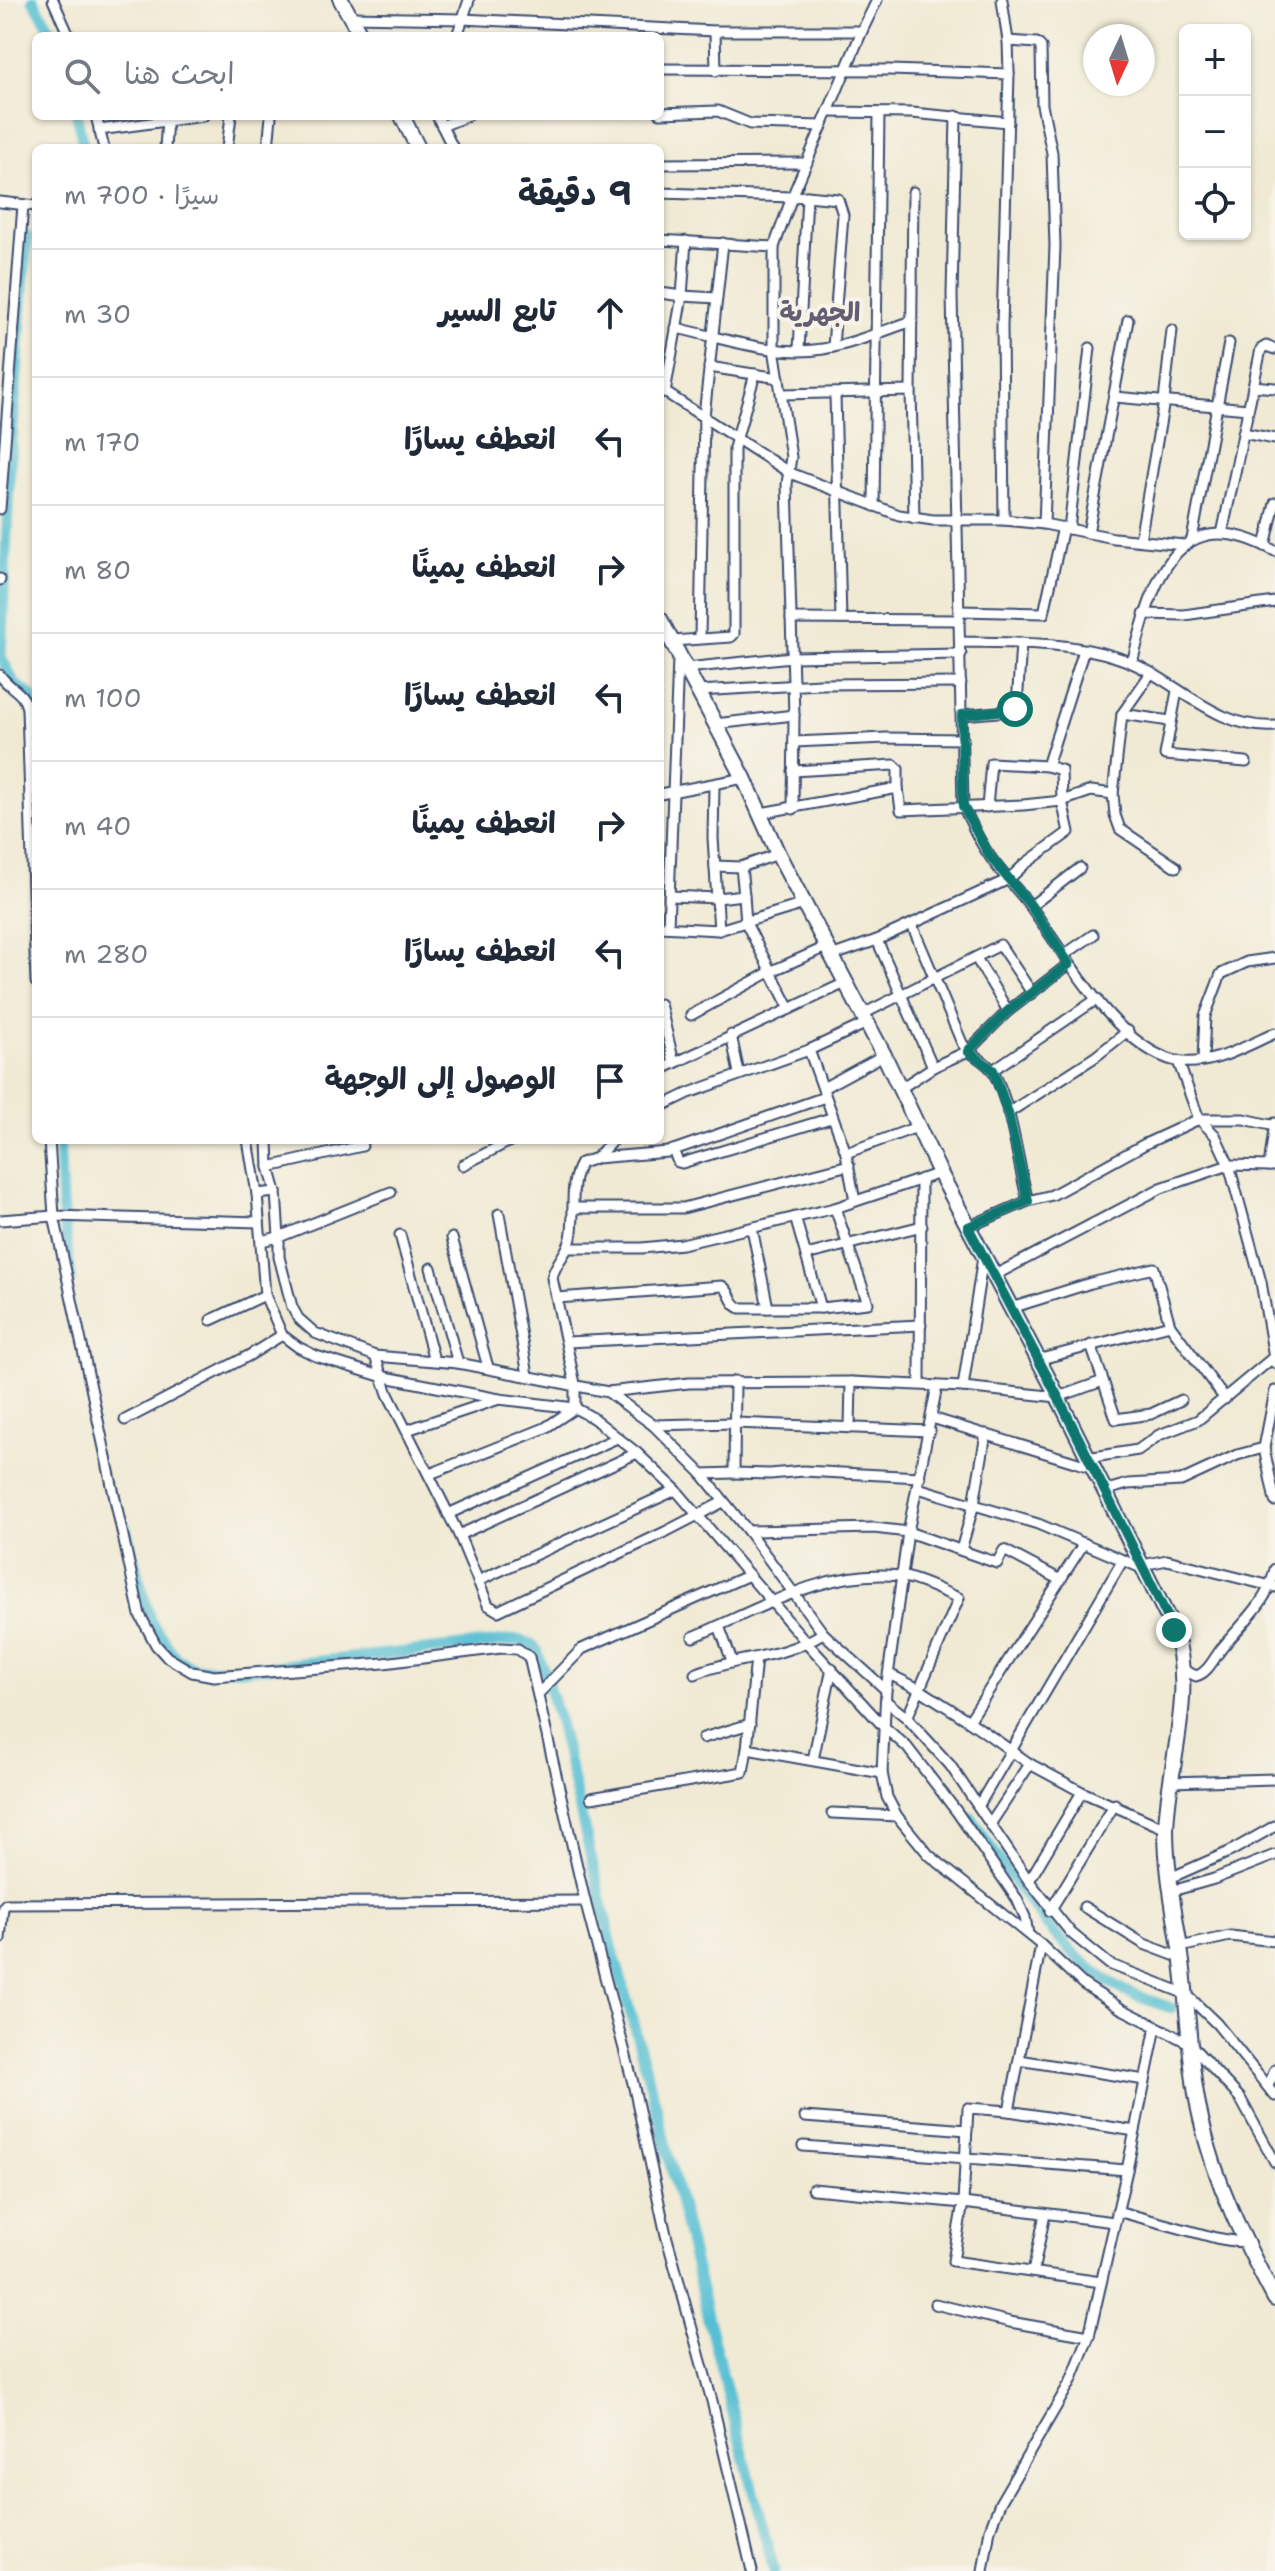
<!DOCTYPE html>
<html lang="ar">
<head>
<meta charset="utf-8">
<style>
  :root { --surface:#fff; --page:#f2f2f3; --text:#1f2937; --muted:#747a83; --line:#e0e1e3 }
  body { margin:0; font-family:"Shantell Sans","Playpen Sans Arabic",sans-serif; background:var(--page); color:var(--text); direction:rtl }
  .controls { position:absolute; right:24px; top:24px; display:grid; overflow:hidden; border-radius:12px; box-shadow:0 2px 6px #0004 }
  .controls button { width:72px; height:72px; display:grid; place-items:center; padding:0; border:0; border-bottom:2px solid var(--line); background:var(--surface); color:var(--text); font:40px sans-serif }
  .compass { position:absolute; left:1083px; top:24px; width:72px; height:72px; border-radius:50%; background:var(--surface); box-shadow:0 2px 6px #0004; rotate:184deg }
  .stop { position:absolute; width:24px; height:24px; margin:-18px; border:6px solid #0f766e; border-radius:50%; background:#fff }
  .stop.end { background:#0f766e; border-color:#fff; box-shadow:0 2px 8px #0008 }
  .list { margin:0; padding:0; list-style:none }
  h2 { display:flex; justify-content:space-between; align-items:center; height:104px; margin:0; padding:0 32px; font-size:34px }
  h2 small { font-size:26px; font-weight:400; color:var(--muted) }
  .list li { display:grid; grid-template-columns:52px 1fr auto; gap:24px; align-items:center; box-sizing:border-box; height:128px; padding:0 32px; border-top:2px solid var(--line) }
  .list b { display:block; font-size:30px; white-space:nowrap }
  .list em { font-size:26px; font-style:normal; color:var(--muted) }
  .icon { flex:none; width:44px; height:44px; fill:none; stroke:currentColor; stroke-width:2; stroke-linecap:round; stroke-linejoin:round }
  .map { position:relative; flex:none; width:1275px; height:2571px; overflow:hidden; direction:ltr }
  .search { position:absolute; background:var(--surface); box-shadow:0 2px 6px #0004; left:32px; top:32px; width:632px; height:88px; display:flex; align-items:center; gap:20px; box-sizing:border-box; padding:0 28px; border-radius:12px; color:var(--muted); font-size:30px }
  .panel { position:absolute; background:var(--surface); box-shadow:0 2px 6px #0004; left:32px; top:144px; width:632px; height:1000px; border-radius:12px; direction:rtl }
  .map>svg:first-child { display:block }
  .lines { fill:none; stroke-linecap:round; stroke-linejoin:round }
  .canal { stroke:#56bfd3; stroke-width:11 }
  .minor-casing { stroke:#3b4b70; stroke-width:13 }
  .secondary-casing { stroke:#3b4b70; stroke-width:18 }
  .minor { stroke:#fff; stroke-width:9 }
  .secondary { stroke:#fff; stroke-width:14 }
  .route { stroke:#0f766e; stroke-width:10 }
  .labels { text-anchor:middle; stroke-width:8; stroke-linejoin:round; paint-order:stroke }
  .quarter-label { font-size:26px; font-weight:bold; fill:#625f75; stroke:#f7f3e8 }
</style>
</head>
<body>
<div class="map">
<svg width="1275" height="2571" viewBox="0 0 1275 2571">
  <rect width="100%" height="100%" fill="#f7f3e8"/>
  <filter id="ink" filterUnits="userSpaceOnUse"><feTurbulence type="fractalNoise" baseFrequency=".0125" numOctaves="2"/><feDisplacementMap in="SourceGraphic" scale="16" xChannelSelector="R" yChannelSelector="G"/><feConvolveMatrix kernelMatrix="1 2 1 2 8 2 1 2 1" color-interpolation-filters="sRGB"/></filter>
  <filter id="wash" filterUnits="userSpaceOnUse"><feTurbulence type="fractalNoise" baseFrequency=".006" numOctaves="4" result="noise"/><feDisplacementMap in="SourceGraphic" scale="32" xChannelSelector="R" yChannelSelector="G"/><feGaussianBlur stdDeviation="1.8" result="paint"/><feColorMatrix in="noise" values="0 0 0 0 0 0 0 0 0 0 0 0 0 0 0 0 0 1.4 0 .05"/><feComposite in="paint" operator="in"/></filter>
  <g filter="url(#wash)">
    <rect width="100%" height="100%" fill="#f0ead4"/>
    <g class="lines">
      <!-- canal -->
      <g class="canal">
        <polyline points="33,0 55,36"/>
        <polyline points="77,116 84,148"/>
        <polyline points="27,236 10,464 1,657 15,684 32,696 36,732"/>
        <polyline points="59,1140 62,1203 71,1279"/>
        <polyline points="125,1526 150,1620 176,1658 195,1668 247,1669 517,1640 532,1644 538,1652 558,1718 613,1950 658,2113 708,2319 774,2571"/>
        <path d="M971,1818C1014,1880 1055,1954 1125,1991C1139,1998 1156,2002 1171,2008"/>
      </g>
    </g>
  </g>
  <g filter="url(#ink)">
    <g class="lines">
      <defs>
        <g id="minor">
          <polyline points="53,0 69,36"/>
          <polyline points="1002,0 1008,41 1009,74 1002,326 1004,520"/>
          <polyline points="351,17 462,19 715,31 862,31 877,0"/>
          <polyline points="715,31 716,71"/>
          <polyline points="862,31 828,112 912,113 1008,122"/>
          <polyline points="457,36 469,0"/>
          <polyline points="1008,41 1037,43 1041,47 1042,105 1052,153 1055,246 1044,524"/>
          <polyline points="660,69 890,70 1009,74"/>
          <polyline points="660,113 718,111 750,124 822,126"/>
          <polyline points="96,116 104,148"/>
          <polyline points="437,116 453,148"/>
          <path d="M956,116L952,295L963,806C971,822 978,840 989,855C1001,874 1018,889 1031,907C1064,953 1117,1048 1176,1061C1209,1068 1246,1046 1275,1033"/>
          <polyline points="442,126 467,116"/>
          <polyline points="99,130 203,116"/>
          <polyline points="165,148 167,120"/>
          <polyline points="227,148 231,116"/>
          <polyline points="268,148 271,116"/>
          <polyline points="660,164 807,163"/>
          <polyline points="913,192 911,391 914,518"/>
          <polyline points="660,193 792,197 828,112"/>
          <polyline points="0,202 36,206"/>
          <polyline points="660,240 774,247 792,197 807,196 838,199 843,215 833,347"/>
          <polyline points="774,247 774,348 791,457 787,484 794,715 793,809"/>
          <polyline points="660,293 682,296 686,241"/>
          <path d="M676,328C723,338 775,357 823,349C853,344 883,331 912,321"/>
          <polyline points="799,350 807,196"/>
          <polyline points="709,367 779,378"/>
          <polyline points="1253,386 1275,388"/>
          <polyline points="660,389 790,473 899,515 933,520 1004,520 1044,524 1114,538 1184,545"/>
          <polyline points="665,392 682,296 717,298"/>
          <polyline points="783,394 911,391"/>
          <polyline points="835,395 841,619"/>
          <polyline points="1115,397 1248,409"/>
          <polyline points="1243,433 1275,439"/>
          <polyline points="874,506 879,113"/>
          <polyline points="0,509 23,205"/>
          <polyline points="1069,529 1090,348"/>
          <polyline points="1088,533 1128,320"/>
          <polyline points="1222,534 1261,349 1266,346 1275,349"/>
          <polyline points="1192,539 1229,343"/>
          <polyline points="1140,540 1164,401 1172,330"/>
          <polyline points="1265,546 1275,503"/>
          <polyline points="0,579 0,580"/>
          <polyline points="959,611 1044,613 1063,527"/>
          <polyline points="1144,614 1184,615 1275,602"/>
          <polyline points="791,619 960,620"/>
          <polyline points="700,638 704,416 723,243"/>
          <polyline points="672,641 731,637 734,634 734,448 755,374"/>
          <path d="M960,642C1012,643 1069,641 1119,658C1174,676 1213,730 1275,726"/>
          <path d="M1132,663C1152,585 1174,496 1275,551"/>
          <polyline points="686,668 792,657 961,654"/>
          <polyline points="1151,673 1122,714 1113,794 1115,815 1120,829 1176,867"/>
          <path d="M0,675C8,688 24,691 27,708L36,982"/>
          <polyline points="698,691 820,684 961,683"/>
          <polyline points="1177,691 1165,755 1246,762"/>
          <polyline points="1122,714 1170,721"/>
          <polyline points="962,715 1010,711 1017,706 1021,643"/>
          <polyline points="715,724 794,715"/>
          <polyline points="794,742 886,738 963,739"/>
          <polyline points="793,771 894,765 898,769 898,788"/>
          <polyline points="714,786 713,838 719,930"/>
          <polyline points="660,794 744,778"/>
          <polyline points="987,807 991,763 1047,766 1084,650"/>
          <polyline points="761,813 898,788 901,810 1023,805 1062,801 1091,791 1113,794"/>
          <polyline points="715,866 741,867 778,854"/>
          <polyline points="744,895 746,923 790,1009"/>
          <polyline points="670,896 717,898 744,895 741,867"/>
          <polyline points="1031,906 1080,868"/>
          <path d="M912,925L962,1043C970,1056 987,1060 994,1073C1013,1112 1017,1160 1028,1201"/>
          <polyline points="660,927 719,930 804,904"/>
          <polyline points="668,927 678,659"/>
          <polyline points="877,940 933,1067"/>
          <polyline points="1064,955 1093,935"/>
          <polyline points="831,956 877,940 1009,879 1025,864 1069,832 1062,801 1061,770 1047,766"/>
          <polyline points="976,958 1008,1011"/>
          <polyline points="660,1004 674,1063"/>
          <polyline points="863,1014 1000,945 1032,993"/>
          <polyline points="691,1015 772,971 826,947"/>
          <polyline points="731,1035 739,1073"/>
          <polyline points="809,1050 846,1153 855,1201"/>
          <polyline points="1203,1060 1205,1016 1221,974 1247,962 1275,958"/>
          <polyline points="1178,1061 1199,1119 1215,1135 1229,1165 1261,1282 1275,1363"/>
          <polyline points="660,1070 845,983"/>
          <polyline points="993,1070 1097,999"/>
          <polyline points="823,1088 884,1055"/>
          <polyline points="898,1090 933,1067 968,1051 1008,1011 1069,964"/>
          <polyline points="660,1107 689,1093 809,1050 867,1023"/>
          <polyline points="1008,1113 1095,1057 1128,1031"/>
          <polyline points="1275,1123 1269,1166 1275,1166"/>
          <polyline points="49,1140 54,1216 140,1615 156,1645 167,1657 192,1672 214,1676 384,1663 501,1648 518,1649 529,1657 585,1901 633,2083 666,2235 712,2401 752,2571"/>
          <polyline points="248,1140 257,1194 276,1192"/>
          <polyline points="268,1140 269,1167"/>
          <polyline points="673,1150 678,1162 682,1163 831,1118"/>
          <polyline points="846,1153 917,1127"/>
          <polyline points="596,1158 613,1140"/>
          <polyline points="463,1165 512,1140"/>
          <polyline points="391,1192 279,1237 279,1257 292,1307 298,1318 315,1333 375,1356 458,1363 608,1392 653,1425 702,1474 748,1531 823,1633 886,1690"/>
          <polyline points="257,1194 265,1295 282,1335 298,1347 316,1356 380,1376 499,1399 575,1408 593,1418 637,1453 676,1490 807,1643 883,1726 907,1747 957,1812 1017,1899 1025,1917 1028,1934"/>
          <polyline points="574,1208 683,1208 849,1165"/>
          <polyline points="499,1214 528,1375"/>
          <polyline points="795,1217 821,1308"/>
          <polyline points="0,1220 54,1216 259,1222"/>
          <polyline points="968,1227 1028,1201 1052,1195 1145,1144 1199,1119 1244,1119 1275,1126"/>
          <polyline points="752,1228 768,1308"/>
          <polyline points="400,1235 434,1360"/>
          <polyline points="452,1238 488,1367"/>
          <polyline points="261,1241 279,1237 276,1192 269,1167 362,1146"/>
          <polyline points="568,1248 642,1248 682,1244 835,1208 940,1173"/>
          <polyline points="806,1255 922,1226"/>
          <polyline points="431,1268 458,1363"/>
          <polyline points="995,1275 1161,1188 1229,1165 1269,1166"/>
          <path d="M557,1298L722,1286C731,1290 729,1303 740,1308H821L868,1303L835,1208"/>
          <polyline points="1011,1308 1091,1283 1154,1268 1170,1325 1225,1399"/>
          <polyline points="211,1320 265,1295"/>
          <polyline points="567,1342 921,1325"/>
          <polyline points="1091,1345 1116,1419 1151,1414 1181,1400"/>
          <polyline points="375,1356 388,1394 459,1535 488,1605 498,1611 665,1532 723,1502"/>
          <polyline points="1037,1360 1170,1325"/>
          <polyline points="735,1381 734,1473 770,1474 803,1471 920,1477"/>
          <polyline points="920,1384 921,1179"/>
          <polyline points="937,1386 908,1532 886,1690 882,1773 887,1797 897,1816 929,1855 1041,1945 1083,1984 1120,2008 1189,2043 1240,2098 1275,2162"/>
          <polyline points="963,1387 983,1257"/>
          <polyline points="1275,1391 1264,1448 1275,1501"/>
          <polyline points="608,1392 689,1383 851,1382 963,1387 1058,1397 1103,1381"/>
          <path d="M575,1408V1384L552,1278C555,1262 568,1253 571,1238C576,1215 568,1184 581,1163L596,1158L668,1152L825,1097"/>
          <polyline points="932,1418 1091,1467"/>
          <polyline points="125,1420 250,1355 282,1335"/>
          <polyline points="653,1425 735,1423 930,1431"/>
          <polyline points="850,1428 851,1382"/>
          <polyline points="407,1430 499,1399"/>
          <polyline points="1087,1458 1138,1450 1159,1435 1198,1420 1275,1356"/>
          <polyline points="430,1474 545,1428 575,1408"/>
          <polyline points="702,1474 734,1473"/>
          <polyline points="918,1488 1038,1524 1144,1569"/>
          <polyline points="1103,1491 1128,1484 1181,1481 1237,1455 1264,1448"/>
          <polyline points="448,1514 617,1438"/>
          <polyline points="748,1531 874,1528 908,1532 997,1563 1004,1550 1061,1580"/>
          <polyline points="459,1535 637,1453"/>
          <polyline points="961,1550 974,1504 986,1434"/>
          <polyline points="1143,1565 1167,1560 1275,1587"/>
          <polyline points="478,1581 676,1490"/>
          <polyline points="719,1626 732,1661"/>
          <path d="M693,1637C760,1609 824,1568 900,1576C919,1579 941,1591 959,1598L907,1718L950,1765L1029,1881L1071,1933L1109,1964L1186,1994L1217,2024L1275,2096"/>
          <polyline points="756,1658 747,1749 882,1773"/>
          <path d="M1182,1669L1196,1676C1208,1673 1214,1658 1222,1648C1243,1622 1268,1603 1275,1569"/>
          <path d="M695,1674C741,1655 778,1661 823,1633"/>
          <polyline points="889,1674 919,1689 969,1721 1030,1764 1082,1792 1166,1829"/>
          <polyline points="538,1694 582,1649 749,1575"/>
          <polyline points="886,1701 907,1718"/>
          <polyline points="969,1721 1084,1543"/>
          <polyline points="703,1738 750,1724"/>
          <polyline points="813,1760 832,1668"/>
          <polyline points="1170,1782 1275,1779"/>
          <polyline points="591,1798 743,1772 747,1749"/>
          <polyline points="979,1805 1123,1560"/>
          <polyline points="832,1813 897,1816"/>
          <polyline points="991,1823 1030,1764"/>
          <polyline points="1170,1878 1231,1851 1275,1826"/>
          <polyline points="1029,1881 1082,1792"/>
          <polyline points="1172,1891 1214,1879 1275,1855"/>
          <polyline points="1084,1907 1144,1944 1181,1958"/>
          <polyline points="1050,1911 1115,1804"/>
          <polyline points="0,1939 3,1907 6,1904 585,1901"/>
          <polyline points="1180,1947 1230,1936 1275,1941"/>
          <polyline points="1019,2060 1145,2080"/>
          <polyline points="1268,2086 1275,2070"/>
          <polyline points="1009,2111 1041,1945"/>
          <polyline points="805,2117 967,2130"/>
          <polyline points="803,2146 1127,2170"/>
          <polyline points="813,2189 963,2203 1114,2222"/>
          <polyline points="1117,2211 1216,2238 1245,2243"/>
          <polyline points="1033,2272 1045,2214"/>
          <polyline points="1101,2282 953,2261 963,2203 968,2108 1009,2111 1135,2131"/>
          <polyline points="935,2304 1010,2322 1089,2336 1127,2170 1156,2027"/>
          <polyline points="983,2571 990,2529 1000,2503 1071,2381 1089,2336"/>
        </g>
        <g id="secondary">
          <polyline points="341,0 361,36"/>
          <polyline points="402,116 418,148"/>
          <path d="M660,619L744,778L778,854L884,1055L940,1173L1058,1397L1174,1630C1196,1693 1168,1764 1166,1829C1166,1874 1176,1918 1182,1962C1189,2015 1189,2068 1201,2119C1215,2183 1245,2243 1275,2299"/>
        </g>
      </defs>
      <!-- minor casing -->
      <use href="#minor" class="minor-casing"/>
      <!-- secondary casing -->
      <use href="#secondary" class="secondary-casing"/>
      <!-- minor -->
      <use href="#minor" class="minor"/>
      <!-- secondary -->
      <use href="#secondary" class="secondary"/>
    </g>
  </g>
  <g class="lines" filter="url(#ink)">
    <!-- route -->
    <polyline class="route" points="1015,709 962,715 963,806 989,855 1031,906 1069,964 1008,1011 968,1051 993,1070 1008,1113 1028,1201 968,1227 1058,1397 1174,1630"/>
  </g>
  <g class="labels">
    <!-- quarter labels -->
    <g class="quarter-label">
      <text x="820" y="321">الجهرية</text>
    </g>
  </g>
</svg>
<div class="controls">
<button>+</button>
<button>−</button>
<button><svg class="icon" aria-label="locate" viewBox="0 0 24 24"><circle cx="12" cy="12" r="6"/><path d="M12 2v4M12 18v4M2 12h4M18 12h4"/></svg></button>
</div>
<svg class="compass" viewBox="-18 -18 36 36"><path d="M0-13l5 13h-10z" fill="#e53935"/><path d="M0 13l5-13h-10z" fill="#747a83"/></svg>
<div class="stop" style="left:1015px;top:709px"></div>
<div class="stop end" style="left:1174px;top:1630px"></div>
<div class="search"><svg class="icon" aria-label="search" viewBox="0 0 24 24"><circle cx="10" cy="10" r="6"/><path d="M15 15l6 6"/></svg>ابحث هنا</div>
<section class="panel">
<h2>9 دقيقة<small>سيرًا · 700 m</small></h2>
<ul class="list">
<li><svg class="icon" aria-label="ahead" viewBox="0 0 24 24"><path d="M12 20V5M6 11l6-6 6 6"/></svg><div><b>تابع السير</b></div><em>30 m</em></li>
<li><svg class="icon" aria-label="left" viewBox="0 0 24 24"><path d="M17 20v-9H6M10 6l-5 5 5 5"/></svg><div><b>انعطف يسارًا</b></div><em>170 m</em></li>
<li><svg class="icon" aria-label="right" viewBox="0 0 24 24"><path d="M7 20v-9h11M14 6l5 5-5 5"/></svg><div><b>انعطف يمينًا</b></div><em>80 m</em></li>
<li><svg class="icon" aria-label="left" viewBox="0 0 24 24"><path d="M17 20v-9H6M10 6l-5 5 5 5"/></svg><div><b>انعطف يسارًا</b></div><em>100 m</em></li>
<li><svg class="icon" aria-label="right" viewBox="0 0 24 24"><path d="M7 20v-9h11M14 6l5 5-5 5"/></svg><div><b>انعطف يمينًا</b></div><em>40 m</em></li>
<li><svg class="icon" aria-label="left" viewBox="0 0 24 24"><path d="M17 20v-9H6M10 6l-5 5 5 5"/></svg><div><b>انعطف يسارًا</b></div><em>280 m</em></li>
<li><svg class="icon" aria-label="arrive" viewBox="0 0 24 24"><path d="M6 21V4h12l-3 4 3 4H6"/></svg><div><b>الوصول إلى الوجهة</b></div></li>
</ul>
</section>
</div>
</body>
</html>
